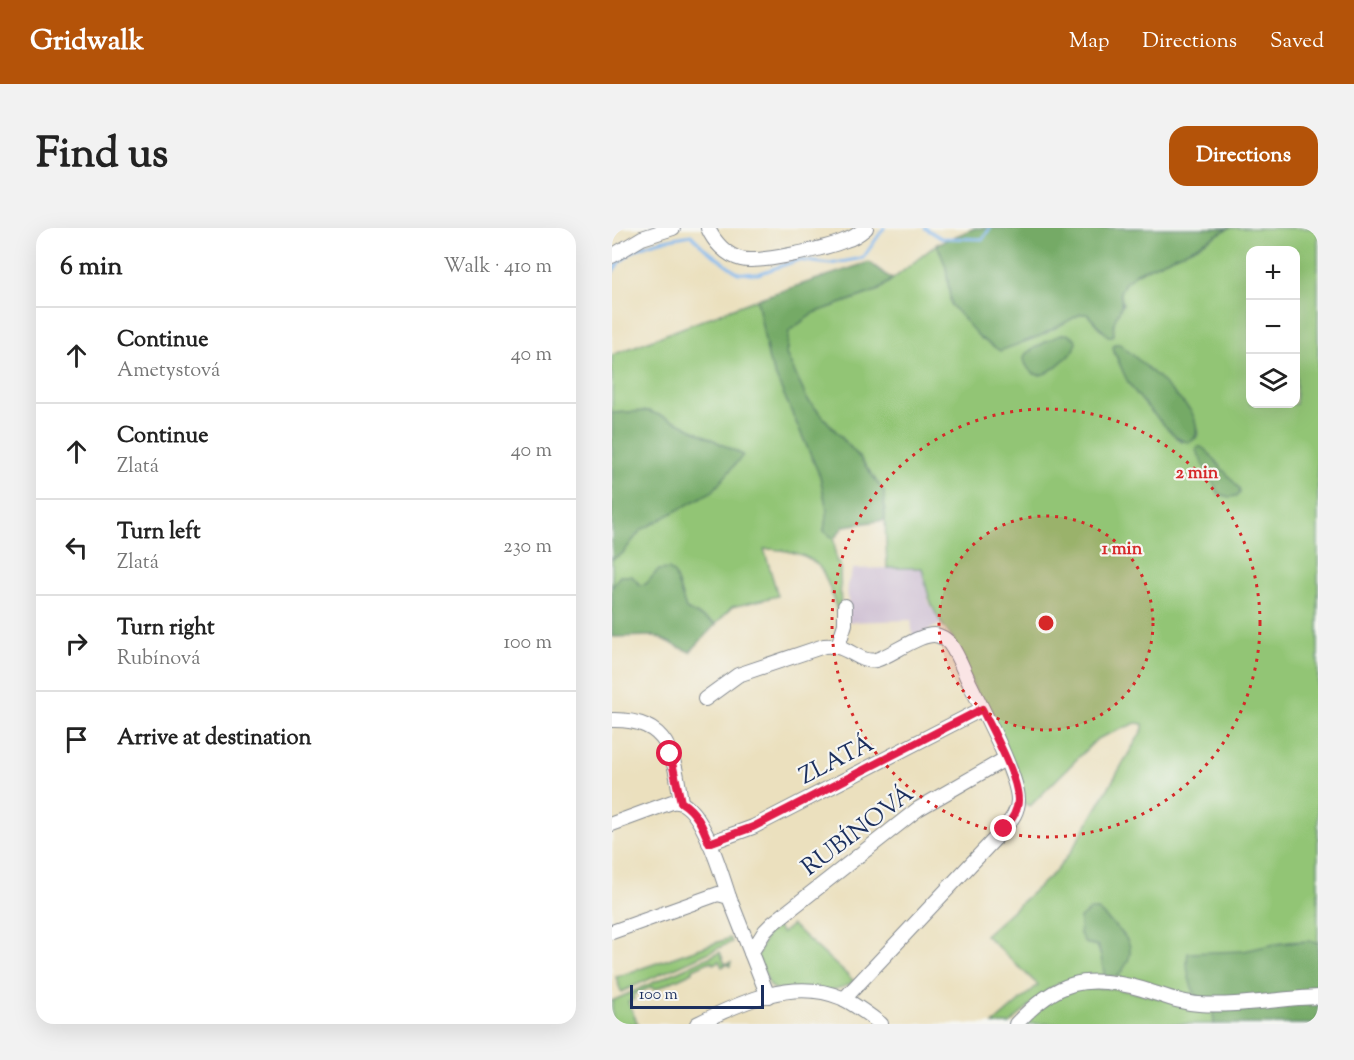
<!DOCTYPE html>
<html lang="en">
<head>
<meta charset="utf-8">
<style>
  :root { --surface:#fff; --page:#f2f2f2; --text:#222; --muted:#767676; --line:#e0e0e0; --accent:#b45309 }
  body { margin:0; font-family:"Sorts Mill Goudy",serif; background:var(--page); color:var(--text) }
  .controls { position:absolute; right:18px; top:18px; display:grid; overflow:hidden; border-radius:12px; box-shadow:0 6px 24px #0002 }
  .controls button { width:54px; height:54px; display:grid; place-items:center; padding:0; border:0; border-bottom:2px solid var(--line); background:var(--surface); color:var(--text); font:30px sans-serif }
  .scale { position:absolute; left:18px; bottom:15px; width:134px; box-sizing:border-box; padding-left:6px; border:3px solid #1b2f5e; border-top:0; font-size:16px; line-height:21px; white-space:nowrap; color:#1b2f5e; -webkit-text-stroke:4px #f6f6f2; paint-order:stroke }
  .stop { position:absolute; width:18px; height:18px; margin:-14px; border:4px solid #e11d48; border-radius:50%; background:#fff }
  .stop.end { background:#e11d48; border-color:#fff; box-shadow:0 2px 6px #0008 }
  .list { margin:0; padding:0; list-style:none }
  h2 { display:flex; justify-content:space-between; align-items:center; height:78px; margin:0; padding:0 24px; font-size:26px }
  h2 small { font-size:20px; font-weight:400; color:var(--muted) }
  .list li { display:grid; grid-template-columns:39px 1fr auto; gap:18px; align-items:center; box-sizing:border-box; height:96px; padding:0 24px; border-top:2px solid var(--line) }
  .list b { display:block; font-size:22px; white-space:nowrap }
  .list p { margin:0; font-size:20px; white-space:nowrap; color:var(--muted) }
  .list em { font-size:20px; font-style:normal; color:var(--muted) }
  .icon { flex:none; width:33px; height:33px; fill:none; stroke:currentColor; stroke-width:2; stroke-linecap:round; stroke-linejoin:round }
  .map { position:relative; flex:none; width:706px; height:796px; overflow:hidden; border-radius:18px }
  header { display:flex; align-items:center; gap:36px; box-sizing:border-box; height:84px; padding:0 30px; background:var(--accent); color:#fff }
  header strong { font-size:28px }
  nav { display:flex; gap:33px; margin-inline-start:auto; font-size:21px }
  .intro { display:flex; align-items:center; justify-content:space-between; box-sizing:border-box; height:144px; padding:0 36px }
  h1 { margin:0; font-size:42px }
  .button { padding:15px 27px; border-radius:18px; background:var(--accent); color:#fff; font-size:21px; font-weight:700 }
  main { display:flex; gap:36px; padding:0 36px }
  aside { flex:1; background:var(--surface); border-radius:18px; box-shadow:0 6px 24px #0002 }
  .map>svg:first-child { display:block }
  .industrial { fill:#cdbed2 }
  .green { fill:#92c575; stroke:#567a6a; stroke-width:1.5; fill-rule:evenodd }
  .forest { fill:#75aa66; stroke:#486c62; stroke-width:1.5 }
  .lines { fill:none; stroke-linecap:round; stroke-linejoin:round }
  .stream { stroke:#7eb5ed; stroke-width:3 }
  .minor-casing { stroke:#83888e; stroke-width:16 }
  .minor { stroke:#fff; stroke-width:14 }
  .route { stroke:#e11d48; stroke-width:8 }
  .ring { fill:none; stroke:#d62828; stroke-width:3; stroke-dasharray:3 6 }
  .labels { text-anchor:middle; stroke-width:4.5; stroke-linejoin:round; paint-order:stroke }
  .street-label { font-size:24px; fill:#1b2f5e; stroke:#f6f6f2 }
  .centre { fill:#d62828; stroke:#f6f6f2; stroke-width:3 }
  .ring-label { font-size:18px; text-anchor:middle; font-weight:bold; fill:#d62828; stroke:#f6f6f2; stroke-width:4.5; stroke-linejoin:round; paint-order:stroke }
</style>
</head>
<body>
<header>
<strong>Gridwalk</strong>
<nav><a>Map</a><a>Directions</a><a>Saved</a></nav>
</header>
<div class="intro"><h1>Find us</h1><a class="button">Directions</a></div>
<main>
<aside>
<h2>6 min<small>Walk · 410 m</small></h2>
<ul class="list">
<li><svg class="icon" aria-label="ahead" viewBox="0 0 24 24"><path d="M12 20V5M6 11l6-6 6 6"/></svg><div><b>Continue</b><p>Ametystová</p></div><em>40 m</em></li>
<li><svg class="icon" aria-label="ahead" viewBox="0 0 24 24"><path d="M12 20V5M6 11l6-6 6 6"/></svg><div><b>Continue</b><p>Zlatá</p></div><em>40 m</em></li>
<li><svg class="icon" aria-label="left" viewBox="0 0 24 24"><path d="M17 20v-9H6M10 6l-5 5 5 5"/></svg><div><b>Turn left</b><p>Zlatá</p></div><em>230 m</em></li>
<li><svg class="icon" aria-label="right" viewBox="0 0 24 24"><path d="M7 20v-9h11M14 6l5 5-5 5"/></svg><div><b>Turn right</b><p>Rubínová</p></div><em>100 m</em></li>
<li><svg class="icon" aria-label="arrive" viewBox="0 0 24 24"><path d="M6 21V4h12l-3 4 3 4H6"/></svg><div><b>Arrive at destination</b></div></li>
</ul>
</aside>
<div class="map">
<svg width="706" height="796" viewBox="0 0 706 796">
  <rect width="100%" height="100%" fill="#f6f6f2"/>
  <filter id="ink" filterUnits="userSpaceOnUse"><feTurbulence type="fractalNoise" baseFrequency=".0167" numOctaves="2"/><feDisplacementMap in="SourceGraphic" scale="12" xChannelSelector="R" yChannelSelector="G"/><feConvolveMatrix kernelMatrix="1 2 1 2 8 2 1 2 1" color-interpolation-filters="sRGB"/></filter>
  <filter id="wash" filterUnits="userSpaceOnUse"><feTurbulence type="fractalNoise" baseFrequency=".008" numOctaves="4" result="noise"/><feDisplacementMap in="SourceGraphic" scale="24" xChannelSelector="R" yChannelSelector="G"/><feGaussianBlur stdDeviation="1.35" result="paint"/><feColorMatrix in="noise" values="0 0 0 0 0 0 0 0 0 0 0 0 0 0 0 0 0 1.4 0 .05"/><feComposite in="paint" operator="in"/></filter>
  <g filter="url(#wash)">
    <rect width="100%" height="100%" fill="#ebe0be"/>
    <!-- industrial -->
    <polygon class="industrial" points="310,339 317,375 329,396 301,409 299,392 237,394 235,357 241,341"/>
    <!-- green -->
    <g class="green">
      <path d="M617,0H699L706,3V715C681,709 657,719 633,723C615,726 595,724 577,725C573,740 580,758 587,771L569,769L505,749L511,742L498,695L486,682L473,715L485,718C490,728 490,737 493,748C442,748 434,763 398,796H381L426,757L373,707L444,643L460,622L531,501V496L524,495L485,511L418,578L411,575L340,409C320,386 316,369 310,340H275L272,264L248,230L195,171L174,126L177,103L202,85L267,62L325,16L334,39L339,77L453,93L469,86H475L490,103L502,106L500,94L511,76L508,64L513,55L525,45L583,19ZM638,22H684V176H638ZM502,124L582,190L586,206L584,210L569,214L518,157Z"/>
      <path d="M145,71L157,133L208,248L215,282L212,303L222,311L224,333L228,335L229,395C224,380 217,353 209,341C198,325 170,321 152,321L166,368L120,379L104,396L74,381L63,347L46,342L35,356L28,357L8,348L0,359V331L10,326L29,302L100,263L131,227L66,194L36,183L0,185V127Z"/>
      <path d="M180,697L242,753C224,768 186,762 163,761L158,758L145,728L155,706L165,699L170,705Z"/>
      <polygon points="118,710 120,714 9,764 4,749"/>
      <polygon points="108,724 113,736 119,734 118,738 115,736 110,739 107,733 101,736 99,733 81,741 81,744 42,762 40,759 21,767 22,771 16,774 26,796 0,796 0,773"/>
      <polygon points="466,760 501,760 601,781 602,796 411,796 443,768"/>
    </g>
    <!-- forest -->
    <g class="forest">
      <path d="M363,0H617L583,19L525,45L513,55L508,64C514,87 499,84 502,106L501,108H496L475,86H469L428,108L388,123L368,110L339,77L334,39L325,16Z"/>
      <polygon points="257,34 280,51 267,62 202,85 177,103 174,126 195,171 248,230 272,264 273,292 232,298 222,311 212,303 215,282 208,248 157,133 145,71"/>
      <path d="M455,106L463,110C466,120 461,124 454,130C444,138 427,157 416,140C413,136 411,131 413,127C414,124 442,109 446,108C446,107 454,106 455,106Z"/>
      <path d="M503,116H508L546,149L579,183C592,207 581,227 558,203C544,189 529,173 518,157C511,147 508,134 502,124L501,119Z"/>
      <polygon points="36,183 66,194 131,227 101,263 29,302 10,326 0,331 0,185"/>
      <polygon points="586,219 589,219 595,223 627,260 628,265 625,268 617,269 607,266 584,222"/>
      <polygon points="57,341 63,347 74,381 104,396 78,424 43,408 0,409 0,359 8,348 20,348 28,357 34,356 46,342"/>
      <path d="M478,682H486C508,705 535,716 505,749L493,748C490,737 490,728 486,718L473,715L468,706V690Z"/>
      <path d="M697,713L706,715V796H602L601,782C597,779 592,776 588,772C578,763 573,738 576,725L632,723L663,716Z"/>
    </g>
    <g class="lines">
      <!-- stream -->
      <g class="stream">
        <polyline points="313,0 329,10 371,11 378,0"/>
        <path d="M0,45C16,16 50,12 79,7L93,21L126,45L146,46L186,32L218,36L251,30L272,0"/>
      </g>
    </g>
  </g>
  <g filter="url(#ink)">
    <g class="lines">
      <defs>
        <g id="minor">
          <path d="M96,0C102,14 114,27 129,31C147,36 215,20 234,12C242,10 248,5 254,0"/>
          <polyline points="0,28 30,10 61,0"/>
          <polyline points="226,418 233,396 233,378"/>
          <path d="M93,471L126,447L212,418C235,415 247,436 264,432C281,427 311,402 327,408C332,410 335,412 338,416C346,427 351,441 357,454C369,479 406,547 406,572C406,584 399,592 392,601L232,771"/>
          <path d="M0,492C57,491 62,526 69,574"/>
          <path d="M0,596L60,574C88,568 110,648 117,669"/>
          <polyline points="97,615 141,599 370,481"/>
          <polyline points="0,704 106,666 117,669 156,768"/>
          <polyline points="139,725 153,703 161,695 306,581 393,531"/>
          <path d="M85,796C129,774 182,749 230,770C244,777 257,787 269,796"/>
          <path d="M404,796C444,753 473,745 530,761C550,767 567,775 587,776C627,779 667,770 706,769"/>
        </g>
      </defs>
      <!-- minor casing -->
      <use href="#minor" class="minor-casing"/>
      <!-- minor -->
      <use href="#minor" class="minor"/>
    </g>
  </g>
  <g class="lines" filter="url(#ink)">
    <!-- route -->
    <path class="route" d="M58,526L69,574C85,584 91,599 97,615L141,599L370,481C381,504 406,548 406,572C406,584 399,592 392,601"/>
  </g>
  <!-- distance rings -->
  <circle cx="434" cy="395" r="107" fill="#d62828" fill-opacity=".12"/>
  <g class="ring">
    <circle cx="434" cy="395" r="107"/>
    <circle cx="434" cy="395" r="214"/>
  </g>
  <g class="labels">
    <!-- street labels -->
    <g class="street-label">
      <text transform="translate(224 531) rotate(-27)" y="8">ZLATÁ</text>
      <text transform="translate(245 602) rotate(-37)" y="8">RUBÍNOVÁ</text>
    </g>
  </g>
  <circle cx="434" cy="395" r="9" class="centre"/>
  <g class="ring-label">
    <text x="585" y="250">2 min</text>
    <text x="510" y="326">1 min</text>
  </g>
</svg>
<div class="controls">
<button>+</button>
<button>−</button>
<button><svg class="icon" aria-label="layers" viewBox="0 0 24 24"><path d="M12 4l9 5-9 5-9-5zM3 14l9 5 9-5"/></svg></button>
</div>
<div class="scale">100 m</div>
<div class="stop" style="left:58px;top:526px"></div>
<div class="stop end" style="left:392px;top:601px"></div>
</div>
</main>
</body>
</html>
